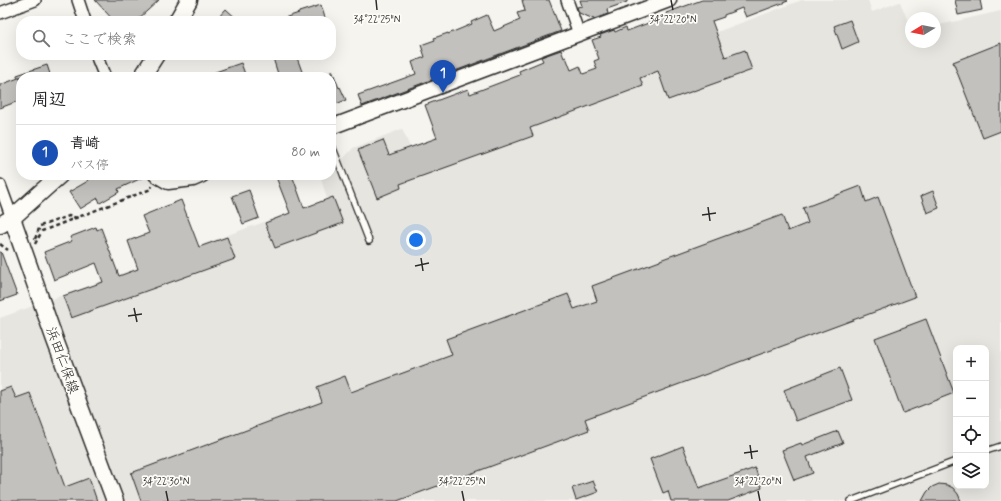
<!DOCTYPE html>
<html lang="ja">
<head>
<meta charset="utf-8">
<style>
  :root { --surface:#fff; --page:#f2f2f2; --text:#202124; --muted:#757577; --line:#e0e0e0; --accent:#1f6fb2 }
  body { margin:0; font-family:Mynerve,"Klee One",sans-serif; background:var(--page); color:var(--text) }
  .controls { position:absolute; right:12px; bottom:12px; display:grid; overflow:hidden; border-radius:8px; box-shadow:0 4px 16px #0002 }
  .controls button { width:36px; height:36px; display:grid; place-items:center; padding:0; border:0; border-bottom:1px solid var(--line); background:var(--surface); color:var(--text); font:20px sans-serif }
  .compass { position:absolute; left:905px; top:12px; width:36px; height:36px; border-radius:50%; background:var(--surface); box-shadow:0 4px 16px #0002; rotate:260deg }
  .you { position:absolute; left:416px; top:240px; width:14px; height:14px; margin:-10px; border:3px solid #fff; border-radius:50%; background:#1a73e8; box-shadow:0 0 0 6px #1a73e833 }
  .badge { display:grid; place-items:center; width:26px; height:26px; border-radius:50%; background:var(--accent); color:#fff; font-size:13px; font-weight:700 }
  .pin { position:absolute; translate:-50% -33px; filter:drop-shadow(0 1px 2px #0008) }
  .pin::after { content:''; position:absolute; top:21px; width:14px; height:12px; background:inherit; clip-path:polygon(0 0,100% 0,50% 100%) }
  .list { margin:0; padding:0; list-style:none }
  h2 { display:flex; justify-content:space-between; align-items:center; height:52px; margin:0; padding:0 16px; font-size:17px }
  h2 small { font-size:13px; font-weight:400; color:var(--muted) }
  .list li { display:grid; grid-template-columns:26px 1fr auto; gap:12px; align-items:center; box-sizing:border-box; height:56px; padding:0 16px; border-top:1px solid var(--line) }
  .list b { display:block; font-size:15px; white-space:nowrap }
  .list p { margin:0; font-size:13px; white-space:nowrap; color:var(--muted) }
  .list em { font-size:13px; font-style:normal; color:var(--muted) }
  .icon { flex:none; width:22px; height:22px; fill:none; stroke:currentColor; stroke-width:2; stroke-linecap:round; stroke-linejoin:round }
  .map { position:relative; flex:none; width:1001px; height:501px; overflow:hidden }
  .search { position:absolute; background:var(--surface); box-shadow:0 4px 16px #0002; left:16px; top:16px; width:320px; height:44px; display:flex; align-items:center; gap:10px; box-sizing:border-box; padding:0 14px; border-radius:16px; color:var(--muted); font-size:15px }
  .panel { position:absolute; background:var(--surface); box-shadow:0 4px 16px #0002; left:16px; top:72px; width:320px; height:108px; border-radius:16px }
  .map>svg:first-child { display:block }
  .built { fill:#e6e5e0; fill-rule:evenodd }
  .building { fill:#c2c1be; stroke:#2b2b2b }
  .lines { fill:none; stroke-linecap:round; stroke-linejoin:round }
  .service-casing { stroke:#2b2b2b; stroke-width:8 }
  .minor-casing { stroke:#2b2b2b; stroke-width:14 }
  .tertiary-casing { stroke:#2b2b2b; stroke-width:17 }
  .secondary-casing { stroke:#2b2b2b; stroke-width:19 }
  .path { stroke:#2b2b2b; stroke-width:2.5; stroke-dasharray:4 3; stroke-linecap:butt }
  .service { stroke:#fdfcf7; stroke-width:5.5 }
  .minor { stroke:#fdfcf7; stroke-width:11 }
  .tertiary { stroke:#fdfcf7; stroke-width:14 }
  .secondary { stroke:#fdfcf7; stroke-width:16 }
  .ticks { fill:none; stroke:#2b2b2b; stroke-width:1.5 }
  .labels { text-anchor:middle; stroke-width:3.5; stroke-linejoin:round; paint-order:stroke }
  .street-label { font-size:14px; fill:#2b2b2b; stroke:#fdfcf7 }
  .ticks-label { font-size:10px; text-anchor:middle; fill:#2b2b2b; stroke:#fdfcf7; stroke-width:3.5; stroke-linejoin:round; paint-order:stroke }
</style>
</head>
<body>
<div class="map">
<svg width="1001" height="501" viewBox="0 0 1001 501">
  <rect width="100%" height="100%" fill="#f5f4ef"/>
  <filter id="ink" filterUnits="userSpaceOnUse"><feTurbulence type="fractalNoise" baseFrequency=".025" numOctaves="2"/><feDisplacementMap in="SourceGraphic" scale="8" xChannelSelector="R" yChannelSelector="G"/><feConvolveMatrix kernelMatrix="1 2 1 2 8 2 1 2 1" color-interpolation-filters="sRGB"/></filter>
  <g filter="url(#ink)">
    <!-- built -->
    <path class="built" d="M802,0H868L872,12L900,2L911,28V42H935V26L1001,11V501H0V318L327,199L320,175H331V164L344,158L353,148L402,129L410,147ZM956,348H986V486H956Z"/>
    <!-- building -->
    <g class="building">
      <polygon points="95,0 159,0 136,21 114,21"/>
      <polygon points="522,0 549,0 561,31 362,106 358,95 416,74 412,62 425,57 421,45 435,40 434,38 448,33 448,34 472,24 471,22 487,15 494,31 520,20 517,13 525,11"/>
      <polygon points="580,0 627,0 627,2 607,9 608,14 594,19 579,13 577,7 582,6"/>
      <polygon points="702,0 787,0 788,1 746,17 742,8 724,15 724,17 712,21 725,57 745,50 752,70 668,100 658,71 640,78 643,86 530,128 533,136 400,184 401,188 377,198 358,150 383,140 389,155 437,138 425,105 468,89 470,94 520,75 519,71 543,61 541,57 561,50 564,58 566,57 571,70 580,66 583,74 597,69 594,61 599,59 592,40 601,37 600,35 614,30 615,32 626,27 627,31 667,16 666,13"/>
      <polygon points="955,0 980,0 982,10 958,15"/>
      <polygon points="321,5 326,21 281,21 281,19 299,13 299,12"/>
      <polygon points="226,9 239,21 215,21"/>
      <polygon points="850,20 858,42 842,49 834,26"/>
      <polygon points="1001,43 1001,131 983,138 953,62"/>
      <polygon points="272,55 296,55 304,77 279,77"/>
      <polygon points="241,63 246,77 207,77 207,75"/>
      <polygon points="47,65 51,77 17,77 17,75"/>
      <polygon points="332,70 339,88 340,87 346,100 331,106 331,71"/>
      <polygon points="21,77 21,100 0,108 0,85"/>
      <polygon points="84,175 148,175 118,189 119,192 100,203 98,198 80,209 69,192 88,181"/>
      <polygon points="282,175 292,175 304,208 333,197 343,223 275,248 265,223 290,213 276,177"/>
      <polygon points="861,186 866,202 878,197 915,297 585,419 589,430 397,501 141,501 131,473 322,402 317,387 345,376 351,392 452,355 446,339 568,294 574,309 597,301 592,286 660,261 660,260 782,215 788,231 808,223 803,208"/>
      <polygon points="249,190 259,218 243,224 232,196"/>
      <polygon points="933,191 939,208 927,213 921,196"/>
      <polygon points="181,200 199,247 227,237 235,259 71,318 63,296 103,282 96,263 54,280 44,252 72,241 70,237 96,227 97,230 101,228 119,276 138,269 128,241 149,233 142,216"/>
      <polygon points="0,252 1,252 17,295 0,301"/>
      <polygon points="926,319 954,393 903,413 875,338"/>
      <polygon points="840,368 852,400 796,421 784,390"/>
      <polygon points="11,387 16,398 30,393 65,487 89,478 97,501 0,501 0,391"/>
      <polygon points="838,431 843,443 807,457 813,473 794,480 782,450 801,443 802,445"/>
      <polygon points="683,446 699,488 755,468 762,488 728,501 671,501 668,491 663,493 650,459"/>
      <polygon points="593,481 598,492 576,500 572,488"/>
      <polygon points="939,484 947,485 953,488 958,494 961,501 922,501 927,492 932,487"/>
    </g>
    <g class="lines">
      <defs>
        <g id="service">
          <polyline points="331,143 369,241"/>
          <polyline points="986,451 1001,446"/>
          <polyline points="851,501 956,461"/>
        </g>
        <g id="minor">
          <polyline points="78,0 85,21"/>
          <polyline points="567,0 579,34"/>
          <polyline points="0,13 35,0"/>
          <polyline points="96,55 105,77"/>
          <polyline points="0,185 12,218"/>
        </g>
        <g id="tertiary">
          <polyline points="331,127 669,0"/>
          <polyline points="156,175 168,182 193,179 202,175"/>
        </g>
        <g id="secondary">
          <polyline points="177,21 189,0"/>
          <polyline points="142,77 156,55"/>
          <polyline points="12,218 55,340 115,501"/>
          <polyline points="0,225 12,218 60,175"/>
        </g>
      </defs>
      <!-- service casing -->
      <use href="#service" class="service-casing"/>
      <!-- minor casing -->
      <use href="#minor" class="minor-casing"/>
      <!-- tertiary casing -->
      <use href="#tertiary" class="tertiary-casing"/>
      <!-- secondary casing -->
      <use href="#secondary" class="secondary-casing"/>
      <!-- path -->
      <g class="path">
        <polyline points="35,239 40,226 69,216 77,218"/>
        <polyline points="0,244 8,250"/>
        <polyline points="35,244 42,231 151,189 152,186"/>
      </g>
      <!-- service -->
      <use href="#service" class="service"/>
      <!-- minor -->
      <use href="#minor" class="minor"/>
      <!-- tertiary -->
      <use href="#tertiary" class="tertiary"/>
      <!-- secondary -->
      <use href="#secondary" class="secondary"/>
    </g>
  </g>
  <!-- ticks -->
  <path class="ticks" d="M376,0L377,10M671,0L673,10M708,207L710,221M702,215L716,213M421,258L423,271M415,266L429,263M134,308L137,322M128,316L142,314M750,445L752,459M744,453L758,451M166,491L168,501M462,491L464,501M758,491L760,501"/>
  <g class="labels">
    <!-- street labels -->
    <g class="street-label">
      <text transform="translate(63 360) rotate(70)" y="5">浜田仁保線</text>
    </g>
  </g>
  <g class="ticks-label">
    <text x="377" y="23">34°22'25"N</text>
    <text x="673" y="23">34°22'20"N</text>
    <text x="166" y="485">34°22'30"N</text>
    <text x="462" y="485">34°22'25"N</text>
    <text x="758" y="485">34°22'20"N</text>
  </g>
</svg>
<div class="controls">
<button>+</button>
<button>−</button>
<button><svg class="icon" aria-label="locate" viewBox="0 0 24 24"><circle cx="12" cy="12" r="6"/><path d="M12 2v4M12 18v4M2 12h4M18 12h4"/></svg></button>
<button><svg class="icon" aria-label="layers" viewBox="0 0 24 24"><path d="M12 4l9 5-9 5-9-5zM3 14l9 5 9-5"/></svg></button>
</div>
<svg class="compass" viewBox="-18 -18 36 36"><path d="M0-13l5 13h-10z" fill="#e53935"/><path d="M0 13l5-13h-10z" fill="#757577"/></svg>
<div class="you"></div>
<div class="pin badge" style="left:443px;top:93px;background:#1a4fb4">1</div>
<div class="search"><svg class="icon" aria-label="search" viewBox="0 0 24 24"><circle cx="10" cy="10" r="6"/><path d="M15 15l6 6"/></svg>ここで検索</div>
<section class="panel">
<h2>周辺<small></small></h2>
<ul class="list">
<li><span class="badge" style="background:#1a4fb4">1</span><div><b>青崎</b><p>バス停</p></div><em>80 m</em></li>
</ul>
</section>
</div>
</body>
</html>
